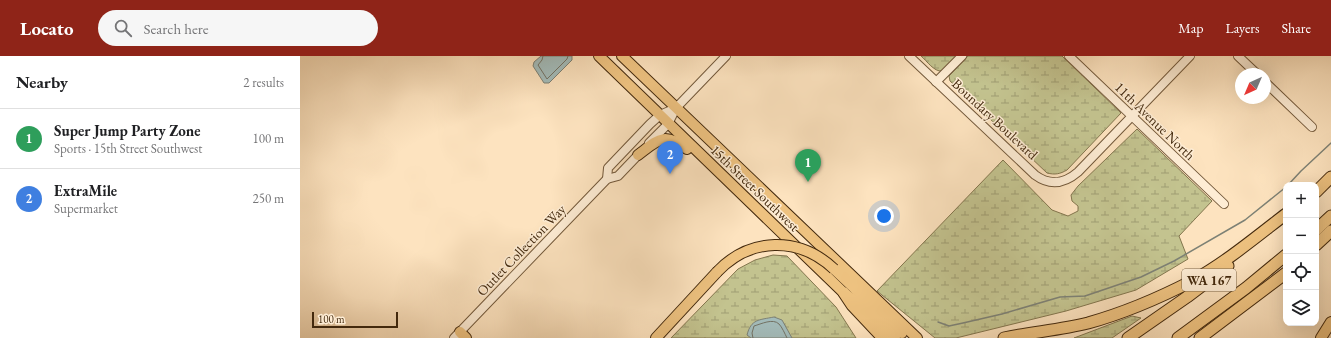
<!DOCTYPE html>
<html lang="en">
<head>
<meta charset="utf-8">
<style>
  :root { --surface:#fff; --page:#f6f6f6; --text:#202124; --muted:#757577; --line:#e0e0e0; --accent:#8f2418 }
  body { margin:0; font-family:"EB Garamond",serif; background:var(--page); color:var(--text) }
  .controls { position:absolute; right:12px; bottom:12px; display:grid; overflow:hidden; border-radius:8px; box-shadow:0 4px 16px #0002 }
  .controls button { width:36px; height:36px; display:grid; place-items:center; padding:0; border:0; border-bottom:1px solid var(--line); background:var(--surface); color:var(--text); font:20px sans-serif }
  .compass { position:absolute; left:935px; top:12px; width:36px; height:36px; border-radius:50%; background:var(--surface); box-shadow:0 4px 16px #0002; rotate:224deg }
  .scale { position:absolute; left:12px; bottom:10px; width:86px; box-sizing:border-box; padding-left:4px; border:2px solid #43290d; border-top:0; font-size:11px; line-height:14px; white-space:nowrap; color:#43290d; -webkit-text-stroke:3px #feedd5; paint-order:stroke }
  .you { position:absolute; left:584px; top:160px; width:14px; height:14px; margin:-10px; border:3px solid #fff; border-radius:50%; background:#1a73e8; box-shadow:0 0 0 6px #1a73e833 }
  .badge { display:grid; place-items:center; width:26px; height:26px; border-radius:50%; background:var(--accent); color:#fff; font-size:13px; font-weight:700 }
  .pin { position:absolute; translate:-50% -33px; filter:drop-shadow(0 1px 2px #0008) }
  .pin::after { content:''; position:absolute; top:21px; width:14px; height:12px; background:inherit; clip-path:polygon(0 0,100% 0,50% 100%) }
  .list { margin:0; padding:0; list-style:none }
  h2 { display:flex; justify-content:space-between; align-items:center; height:52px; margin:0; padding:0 16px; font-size:17px }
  h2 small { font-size:13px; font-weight:400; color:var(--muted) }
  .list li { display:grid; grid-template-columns:26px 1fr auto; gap:12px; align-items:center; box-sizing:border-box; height:60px; padding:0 16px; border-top:1px solid var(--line) }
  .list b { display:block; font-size:15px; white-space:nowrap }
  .list p { margin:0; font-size:13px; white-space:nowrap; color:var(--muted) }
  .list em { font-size:13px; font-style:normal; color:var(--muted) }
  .icon { flex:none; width:22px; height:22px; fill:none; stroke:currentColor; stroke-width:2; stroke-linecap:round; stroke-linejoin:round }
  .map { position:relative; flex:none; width:1031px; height:282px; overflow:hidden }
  header { display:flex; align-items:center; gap:24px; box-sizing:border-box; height:56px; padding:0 20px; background:var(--accent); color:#fff }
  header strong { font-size:19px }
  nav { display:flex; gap:22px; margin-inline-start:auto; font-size:14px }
  .search { width:280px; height:36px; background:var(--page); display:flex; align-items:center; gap:10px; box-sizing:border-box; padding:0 14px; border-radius:22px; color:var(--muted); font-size:15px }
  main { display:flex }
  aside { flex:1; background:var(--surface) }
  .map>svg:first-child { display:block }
  .wetland { fill:url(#wetland-marsh); stroke:#83764e }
  .water { fill:#a3bcbb; stroke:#7d8175 }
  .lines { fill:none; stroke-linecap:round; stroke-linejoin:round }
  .shore { stroke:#737264; stroke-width:1 }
  .stream { stroke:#7d8175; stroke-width:1.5 }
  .minor-casing { stroke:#72583a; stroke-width:10 }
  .major-casing { stroke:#43290d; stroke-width:12 }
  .highway-casing { stroke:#43290d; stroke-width:13 }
  .minor { stroke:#feedd5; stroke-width:8 }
  .major { stroke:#eec280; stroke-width:10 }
  .highway { stroke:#eec280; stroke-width:11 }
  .major-bridge-casing { stroke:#43290d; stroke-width:12; stroke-linecap:butt }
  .major-bridge { stroke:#eec280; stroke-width:10 }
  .labels { text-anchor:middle; stroke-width:3; stroke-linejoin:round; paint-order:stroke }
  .shield { fill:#feedd5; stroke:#7b6449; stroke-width:1 }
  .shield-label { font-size:13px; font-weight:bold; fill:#43290d }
  .street-label { font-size:14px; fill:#43290d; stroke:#feedd5 }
</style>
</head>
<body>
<header>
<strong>Locato</strong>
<div class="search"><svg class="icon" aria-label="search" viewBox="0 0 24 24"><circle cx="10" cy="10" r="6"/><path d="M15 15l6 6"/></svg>Search here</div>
<nav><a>Map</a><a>Layers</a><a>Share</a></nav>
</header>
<main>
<aside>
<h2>Nearby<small>2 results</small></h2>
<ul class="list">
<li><span class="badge" style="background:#2e9e5b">1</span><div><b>Super Jump Party Zone</b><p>Sports · 15th Street Southwest</p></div><em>100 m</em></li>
<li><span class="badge" style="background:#3f7fe0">2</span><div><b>ExtraMile</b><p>Supermarket</p></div><em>250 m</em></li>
</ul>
</aside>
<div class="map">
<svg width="1031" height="282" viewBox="0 0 1031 282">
  <defs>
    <pattern id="wetland-marsh" width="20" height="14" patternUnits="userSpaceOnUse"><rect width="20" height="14" fill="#c3c38f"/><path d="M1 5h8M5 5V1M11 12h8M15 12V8" fill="none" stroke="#a09e73"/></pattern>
  </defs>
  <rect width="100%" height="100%" fill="#fde3bf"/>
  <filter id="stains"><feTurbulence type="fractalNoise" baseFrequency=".005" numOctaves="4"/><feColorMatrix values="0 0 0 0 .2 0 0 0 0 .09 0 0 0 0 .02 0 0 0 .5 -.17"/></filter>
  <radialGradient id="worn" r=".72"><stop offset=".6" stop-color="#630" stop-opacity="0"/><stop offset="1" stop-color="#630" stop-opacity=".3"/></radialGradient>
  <!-- wetland -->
  <g class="wetland">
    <path d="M621,0H657L642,15C634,16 627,5 621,0Z"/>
    <path d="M668,0H762L821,57L767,114C760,118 755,119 747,117L650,25L649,20Z"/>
    <polygon points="837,73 912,145 879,180 888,203 836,234 766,255 656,282 635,282 577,235 703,104 752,154 768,160 778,155 778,150 772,145 771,139 778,130"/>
    <polygon points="473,199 487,200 536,251 556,282 371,282 438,213 455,204"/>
    <polygon points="832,260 841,262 812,282 774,282"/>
  </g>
  <!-- water -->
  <g class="water">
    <polygon points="241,0 272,0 272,4 249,27 244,27 233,10 234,6"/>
    <path d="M474,261L482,264L492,282H451L447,279C451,263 459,264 474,261Z"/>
  </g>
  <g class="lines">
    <!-- shore -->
    <g class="shore">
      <polyline points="243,0 242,4 238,9 247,23 267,3 268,0"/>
      <path d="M453,282L452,277L454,270C461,268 473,262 479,268C482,271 485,278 487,282"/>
    </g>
    <!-- stream -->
    <g class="stream">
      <polyline points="988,129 1001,115 1031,87"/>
      <polyline points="638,266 649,270 663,267 702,258 760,241 785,240 841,221 874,205 945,164 986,131"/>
    </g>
    <defs>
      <g id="minor">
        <path d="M609,0L735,119C750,130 764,128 778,116L890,0"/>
        <polyline points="769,0 924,148"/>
        <polyline points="938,0 957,18"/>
        <polyline points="636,26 662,0"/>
        <polyline points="965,26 1012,71"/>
        <polyline points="349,87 368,68 376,52 426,0"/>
        <polyline points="307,123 308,112 350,68 360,59 376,52"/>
        <polyline points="154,282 307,123 318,120 341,96"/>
      </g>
      <g id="major">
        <polyline points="299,0 544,237 554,244 595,282"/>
        <polyline points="322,0 617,282"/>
        <path d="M338,99C358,84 364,75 387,93"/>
        <polyline points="534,213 602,277"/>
        <polyline points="160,276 166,282"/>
        <polyline points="356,282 417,216"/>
        <polyline points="1021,282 1031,266"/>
      </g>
      <g id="highway">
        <polyline points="1016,136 1031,121"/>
        <polyline points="1016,174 1031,160"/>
        <polyline points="1016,189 1031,175"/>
        <polyline points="544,237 552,249 583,282"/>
        <path d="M704,282C732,276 760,274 788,267C824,257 859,242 892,225C925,207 956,181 986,158"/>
        <polyline points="828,282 887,241 928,210"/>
        <polyline points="878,282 946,232 986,199"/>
        <polyline points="900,282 986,217"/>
      </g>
    </defs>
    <!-- minor casing -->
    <use href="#minor" class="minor-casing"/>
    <!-- major casing -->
    <use href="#major" class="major-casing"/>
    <!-- highway casing -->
    <use href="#highway" class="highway-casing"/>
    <!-- minor -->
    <use href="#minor" class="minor"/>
    <!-- major -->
    <use href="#major" class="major"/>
    <!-- highway -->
    <use href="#highway" class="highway"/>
    <defs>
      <path id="major-bridge" d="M417,216C450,181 499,180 534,213"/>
    </defs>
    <!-- major-bridge casing -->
    <use href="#major-bridge" class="major-bridge-casing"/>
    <!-- major-bridge -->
    <use href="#major-bridge" class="major-bridge"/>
  </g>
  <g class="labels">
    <!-- shield labels -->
    <rect class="shield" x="882" y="213" width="54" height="22" rx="3"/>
    <g class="shield-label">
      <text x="909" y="229">WA 167</text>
    </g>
    <!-- street labels -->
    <g class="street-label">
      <text transform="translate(695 63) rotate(43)" y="5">Boundary Boulevard</text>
      <text transform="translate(855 65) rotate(44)" y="5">11th Avenue North</text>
      <text transform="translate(455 132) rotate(44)" y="5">15th Street Southwest</text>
      <text transform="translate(221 194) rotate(-46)" y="5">Outlet Collection Way</text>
    </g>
  </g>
  <rect width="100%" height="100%" filter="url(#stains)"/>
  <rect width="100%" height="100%" fill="url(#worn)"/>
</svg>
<div class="controls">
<button>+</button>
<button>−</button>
<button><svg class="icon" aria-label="locate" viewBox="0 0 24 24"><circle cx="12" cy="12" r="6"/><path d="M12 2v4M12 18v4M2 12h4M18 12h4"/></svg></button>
<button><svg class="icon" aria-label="layers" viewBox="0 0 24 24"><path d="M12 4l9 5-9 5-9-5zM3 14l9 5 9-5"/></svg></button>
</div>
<svg class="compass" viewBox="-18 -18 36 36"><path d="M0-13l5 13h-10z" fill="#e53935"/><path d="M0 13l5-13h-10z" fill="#757577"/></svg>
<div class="scale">100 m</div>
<div class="you"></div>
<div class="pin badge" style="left:508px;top:126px;background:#2e9e5b">1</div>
<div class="pin badge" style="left:370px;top:118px;background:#3f7fe0">2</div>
</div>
</main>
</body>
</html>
